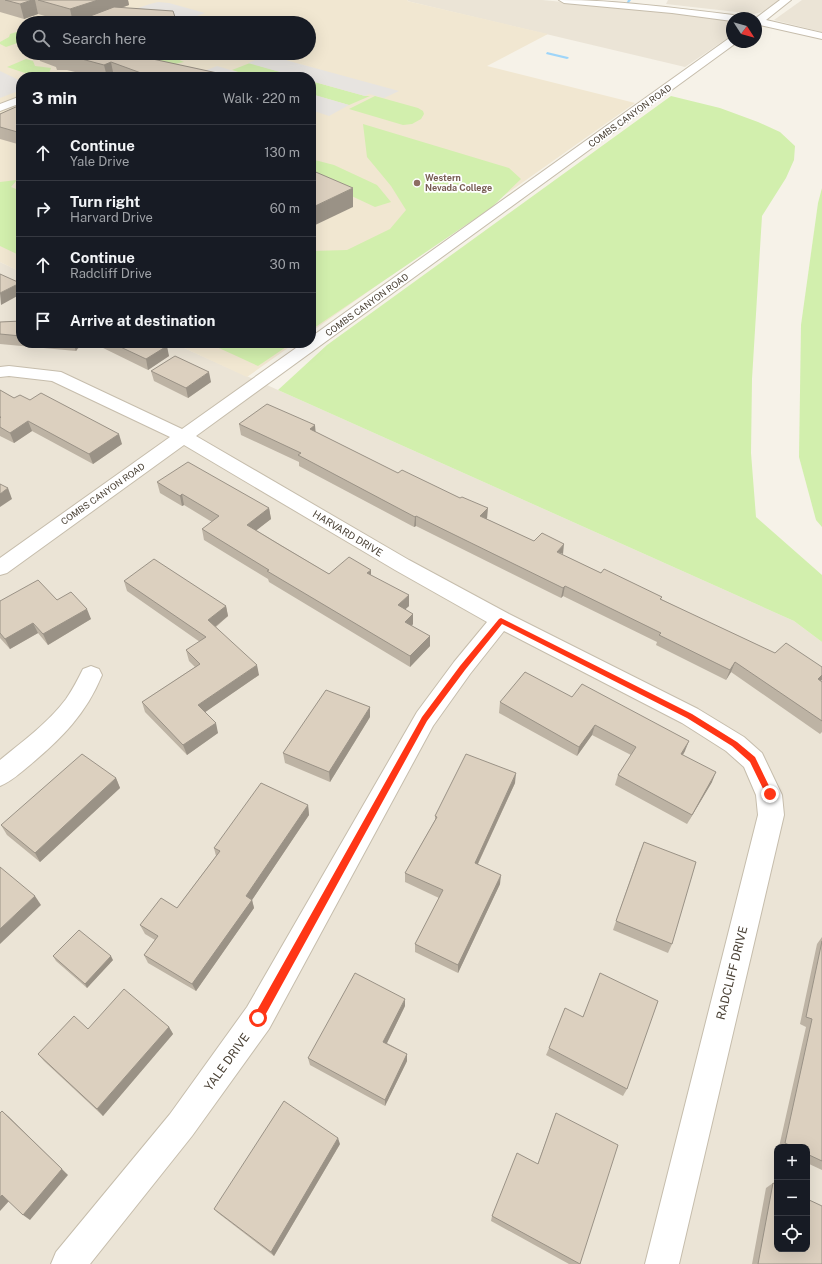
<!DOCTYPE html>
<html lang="en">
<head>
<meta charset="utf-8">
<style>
  :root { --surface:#171b24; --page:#20242c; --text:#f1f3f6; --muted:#9ea1a6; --line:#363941 }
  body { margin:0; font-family:"Public Sans",sans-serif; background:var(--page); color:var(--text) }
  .controls { position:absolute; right:12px; bottom:12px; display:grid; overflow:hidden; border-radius:8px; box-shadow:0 4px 16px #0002 }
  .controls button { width:36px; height:36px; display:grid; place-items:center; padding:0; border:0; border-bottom:1px solid var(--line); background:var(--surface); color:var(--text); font:20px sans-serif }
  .compass { position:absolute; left:726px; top:12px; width:36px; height:36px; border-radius:50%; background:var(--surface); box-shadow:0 4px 16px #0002; rotate:126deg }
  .stop { position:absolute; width:12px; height:12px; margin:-9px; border:3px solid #ff3616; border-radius:50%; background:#fff }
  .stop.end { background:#ff3616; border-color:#fff; box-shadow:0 1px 4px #0008 }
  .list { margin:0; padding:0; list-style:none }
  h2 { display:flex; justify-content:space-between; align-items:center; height:52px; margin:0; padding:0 16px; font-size:17px }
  h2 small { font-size:13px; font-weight:400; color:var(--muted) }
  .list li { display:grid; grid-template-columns:26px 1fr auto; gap:12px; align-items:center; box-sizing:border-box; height:56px; padding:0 16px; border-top:1px solid var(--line) }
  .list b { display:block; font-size:15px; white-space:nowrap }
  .list p { margin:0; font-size:13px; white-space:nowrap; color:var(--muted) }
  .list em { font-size:13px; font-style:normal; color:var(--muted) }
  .icon { flex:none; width:22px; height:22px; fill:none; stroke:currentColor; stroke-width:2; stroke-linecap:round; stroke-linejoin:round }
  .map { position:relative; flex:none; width:822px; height:1264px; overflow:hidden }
  .search { position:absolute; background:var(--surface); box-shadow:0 4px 16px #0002; left:16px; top:16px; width:300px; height:44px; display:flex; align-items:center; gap:10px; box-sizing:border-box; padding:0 14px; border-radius:22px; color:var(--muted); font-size:15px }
  .panel { position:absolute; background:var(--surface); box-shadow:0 4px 16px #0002; left:16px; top:72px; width:300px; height:276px; border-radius:16px }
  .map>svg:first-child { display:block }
  .residential { fill:#ebe4d6; fill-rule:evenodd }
  .education { fill:#f1e7d1; fill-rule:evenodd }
  .green { fill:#d2efad }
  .parking { fill:#e7e4e0 }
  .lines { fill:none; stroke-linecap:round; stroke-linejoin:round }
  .stream { fill:#9ed5f9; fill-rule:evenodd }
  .minor-casing { stroke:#c6bdac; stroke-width:2 }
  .minor { fill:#fff; fill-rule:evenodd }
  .wall { fill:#bdb3a4 }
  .shaded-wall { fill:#9a9286 }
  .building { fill:#dcd0bf; stroke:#9a9286 }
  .route { fill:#ff3616 }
  .education-dot { fill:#8d6e63; stroke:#fff; stroke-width:1.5 }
  .labels { text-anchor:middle; stroke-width:3.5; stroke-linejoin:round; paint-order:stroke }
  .far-street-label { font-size:9px; fill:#4b4236; stroke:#fff }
  .far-education-label { font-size:9px; font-weight:bold; fill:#785e54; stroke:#fff; text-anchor:start }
  .street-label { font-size:10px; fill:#4b4236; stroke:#fff }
  .near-street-label { font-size:12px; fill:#4b4236; stroke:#fff }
</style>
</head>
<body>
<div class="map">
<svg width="822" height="1264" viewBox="0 0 822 1264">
  <rect width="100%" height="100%" fill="#f6f2e8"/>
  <!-- residential -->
  <g class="residential">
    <polygon points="408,0 542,0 680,13 732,20 732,35 685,67 407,1"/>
    <polygon points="668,0 779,0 762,12 754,14 666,4"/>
    <polygon points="802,0 822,0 822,32 774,20"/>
    <path d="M0,262L21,272V343H173L794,621L822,642V1264H0ZM777,1147H807V1249H777Z"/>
  </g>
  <!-- education -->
  <g class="education">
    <path d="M0,0H408L407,1L548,34L487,66L635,103L311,332V77H21V272L0,262ZM23,23H309V53H23Z"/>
    <polygon points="173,343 295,343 247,377"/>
  </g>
  <!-- green -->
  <g class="green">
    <polygon points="23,30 23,41 6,47 0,44 0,42 9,37 10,34"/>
    <polygon points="131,53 164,53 184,62 170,65"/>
    <polygon points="26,59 33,61 35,66 51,68 49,73 51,74 37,77 7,67"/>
    <polygon points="250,63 298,77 254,77 232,70"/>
    <polygon points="311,81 365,96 370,96 349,105 311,94"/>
    <polygon points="375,96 418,108 423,111 424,114 421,119 412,124 403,125 349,109"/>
    <polygon points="671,96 720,108 758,122 780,132 795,146 794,160 786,178 762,216 752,379 751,453 756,517 822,575 822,642 794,621 278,390 327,345"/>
    <polygon points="363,124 509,168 521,179 491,208 311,330 311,251 347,250 390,229 406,210 391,186 367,157"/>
    <polygon points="311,159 334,165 377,185 391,202 375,207 311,177"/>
    <polygon points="17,180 11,187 21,191 21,256 0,246 0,182"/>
    <polygon points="822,188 822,527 816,520 799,457 801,325 818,203"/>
    <polygon points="208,343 292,343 258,366"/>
  </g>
  <!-- parking -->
  <g class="parking">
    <polygon points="158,2 169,3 205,13 183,21 158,14 111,17 150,4"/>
    <polygon points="267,55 399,91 384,98 369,94 365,96 311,81 311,77 298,77 248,63"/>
    <polygon points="217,66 254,77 199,77 194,75"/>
    <polygon points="0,71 21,81 21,83 15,86 21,88 21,90 0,98"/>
    <polygon points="311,94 349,105 329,116 311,110"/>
  </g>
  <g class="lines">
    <!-- stream -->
    <g class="stream">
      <polygon points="628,0 631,0 628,4 626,4"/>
      <polygon points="547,52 568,57 569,58 567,59 546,54"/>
    </g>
    <defs>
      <g id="minor">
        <path d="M559,0C618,0 675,8 733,15L738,18H732V21L672,13L564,3Z"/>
        <polygon points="780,0 791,0 766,20 822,33 822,39 760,25 756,26 756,18"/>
        <polygon points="732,38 732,42 736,42 736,43 196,436 409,560 509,614 698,709 744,737 762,753 782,795 784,815 679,1264 645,1264 758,815 756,795 744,767 726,751 682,723 504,631 470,674 433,726 269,1029 192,1136 90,1264 51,1264 56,1252 170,1114 247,1007 417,712 454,662 487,622 395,570 184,445 7,573 0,575 0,558 170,437 52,381 9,376 0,377 0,367 9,366 61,372 182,429 303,343 311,343 311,337 728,39"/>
        <polygon points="21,96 21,103 0,111 0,104"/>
        <path d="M91,666L99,669L102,675C86,714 62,738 30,765C20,773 12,781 0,786V760C23,741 48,723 66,699C73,689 78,679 83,669Z"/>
      </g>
    </defs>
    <!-- minor casing -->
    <use href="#minor" class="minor-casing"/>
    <!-- minor -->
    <use href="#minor" class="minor"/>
  </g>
  <!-- wall -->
  <g class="wall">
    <polygon points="0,0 128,0 129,5 121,8 177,23 69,23 38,14 24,19 0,12"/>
    <polygon points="30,53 148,53 145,54 146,58 236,77 95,77 67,70 57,70 56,67 40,61 38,57 31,55"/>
    <polygon points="21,107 21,145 0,139 0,114"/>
    <polygon points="21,321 21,343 161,343 169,356 148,370 97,345 82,344 76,351 0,344 0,322"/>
    <polygon points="151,371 211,382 188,398 154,381"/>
    <polygon points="0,390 14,398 122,444 93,464 32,431 14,443 0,436"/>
    <polygon points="239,424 315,432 487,519 601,573 662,597 661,599 822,682 822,732 820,734 731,672 726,680 656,645 657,642 563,596 561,598 416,526 414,527 299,466 299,462 241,435"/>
    <polygon points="157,482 269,508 271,519 256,530 329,574 371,575 409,606 405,609 413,624 412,626 430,646 410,667 269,582 268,579 204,540 202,529 212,522 184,505 182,506 160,493"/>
    <polygon points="124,581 226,606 228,616 216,627 259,675 205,712 218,733 187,755 145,712 142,702 195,667 189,661 186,650 200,642 127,591"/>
    <polygon points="57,600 91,619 48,645 38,633 10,649 0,638 0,601"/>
    <polygon points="572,697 685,751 683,755 712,782 687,824 615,785 618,775 631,755 592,735 577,756 499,713 500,702"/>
    <polygon points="370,717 330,782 285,763 283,753"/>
    <polygon points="116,778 120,788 40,862 7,835 1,825"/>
    <polygon points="515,783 478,864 500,884 458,973 415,952 415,944 439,898 405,882 405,873 435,820 435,816"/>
    <polygon points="308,805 309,815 252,900 254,908 196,991 148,963 144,955 155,940 145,934 140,925 177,908 216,856 214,848"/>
    <polygon points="640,851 672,944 668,953 613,930"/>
    <polygon points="822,937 822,1170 807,1163 807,1147 779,1147 806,1027 800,1024 817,944"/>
    <polygon points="53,956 113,960 87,988 56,961"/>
    <polygon points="405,1006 387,1043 407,1054 407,1061 385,1106 310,1065 308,1058"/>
    <polygon points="169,1027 173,1034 103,1116 44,1061 38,1054 88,1029"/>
    <polygon points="549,1048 627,1089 623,1096 546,1055"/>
    <polygon points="556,1113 580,1264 569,1264 491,1221 492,1216 538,1163"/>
    <polygon points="340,1144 274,1256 218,1213 214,1209"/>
    <polygon points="773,1183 822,1264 752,1264 766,1188"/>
  </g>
  <!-- shaded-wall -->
  <g class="shaded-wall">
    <polygon points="32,0 35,0 38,14 24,19 20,4"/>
    <polygon points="98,0 128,0 129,5 78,23 73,23 70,9"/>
    <polygon points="126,53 148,53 145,54 148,67"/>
    <polygon points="111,62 114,77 107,77 104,65"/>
    <polygon points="311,109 312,109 313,125 311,127"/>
    <polygon points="353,188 353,207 311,227 311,208"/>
    <polygon points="20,283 21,286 21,294 1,305 0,293"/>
    <polygon points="73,343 81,343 76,351"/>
    <polygon points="167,346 169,356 148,370 146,359"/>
    <polygon points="209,372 211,382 188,398 186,388"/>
    <polygon points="28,421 32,431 14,443 10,433"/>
    <polygon points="315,425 316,436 310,429"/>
    <polygon points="119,434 122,444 93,464 89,454"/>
    <polygon points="8,488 12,499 0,507 0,494"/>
    <polygon points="182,494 184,505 182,506 180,496"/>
    <polygon points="269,508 271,519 249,536 247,525"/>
    <polygon points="488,508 487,519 480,516"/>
    <polygon points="416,516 416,526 414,527 415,517"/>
    <polygon points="564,544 563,554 557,552"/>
    <polygon points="371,570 371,580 367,573"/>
    <polygon points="565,586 563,596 561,598 563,588"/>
    <polygon points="409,595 409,606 398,616 398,605"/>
    <polygon points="226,606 228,616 211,630 208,620"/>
    <polygon points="87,609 91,619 48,645 43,634"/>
    <polygon points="413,614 413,624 405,632 405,622"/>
    <polygon points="33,623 38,633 10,649 5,639"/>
    <polygon points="430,636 430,646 410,667 410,656"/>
    <polygon points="735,662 731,672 726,680 730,670"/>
    <polygon points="257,665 259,675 201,715 198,705"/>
    <polygon points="822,675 822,680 813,689 818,679"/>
    <polygon points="370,707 370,717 330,782 329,772"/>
    <polygon points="216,723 218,733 187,755 183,745"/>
    <polygon points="595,725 592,735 577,756 579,747"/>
    <polygon points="689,741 685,751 677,764 681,754"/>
    <polygon points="716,772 712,782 687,824 692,815"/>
    <polygon points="516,773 515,783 474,872 475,863"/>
    <polygon points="116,778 120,788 40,862 35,853"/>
    <polygon points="308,805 309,815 252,900 254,908 196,991 192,984 246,896"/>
    <polygon points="501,875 500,884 458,973 458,965"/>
    <polygon points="35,896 41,905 0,944 0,929"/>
    <polygon points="111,956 113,960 87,988 85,984"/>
    <polygon points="405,999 405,1006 384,1049 383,1042"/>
    <polygon points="169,1027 173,1034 103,1116 97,1109"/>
    <polygon points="407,1054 407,1061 385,1106 385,1100"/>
    <polygon points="2,1111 9,1117 68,1175 30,1220 23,1215"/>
    <polygon points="338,1138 340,1144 274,1256 271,1252"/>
    <polygon points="2,1195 10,1200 0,1211 0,1197"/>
  </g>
  <!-- building -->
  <g class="building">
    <polygon points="5,0 32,0 20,4"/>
    <polygon points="38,0 98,0 70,9"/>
    <polygon points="114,7 173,11 177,23 72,23"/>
    <polygon points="53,53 141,53 134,55 236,77 152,77 111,62 104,65 63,54 53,55"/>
    <polygon points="18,106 21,107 21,133 0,127 0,114"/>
    <polygon points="311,170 353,188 311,208"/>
    <polygon points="0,274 20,283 0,293"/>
    <polygon points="21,321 21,336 0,334 0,322"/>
    <polygon points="112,343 161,343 167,346 146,359"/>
    <polygon points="175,356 209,372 186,388 151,371"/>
    <polygon points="0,390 14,398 20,395 30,400 41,393 119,434 89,454 28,421 10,433 0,427 0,418 1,417 0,417"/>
    <polygon points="267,404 315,425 310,429 398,473 402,470 460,498 462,497 488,508 480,516 534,541 542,533 564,544 557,552 601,573 604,569 662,597 660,599 775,653 786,643 822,667 822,675 818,679 822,682 822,721 735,662 730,670 659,635 661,633 565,586 563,588 416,516 415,517 298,455 301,453 239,424"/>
    <polygon points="188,462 269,508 247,525 280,545 329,574 349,557 371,570 367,573 409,595 398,605 413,614 405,622 430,636 410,656 267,571 269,570 202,529 219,516 182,494 180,496 157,482"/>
    <polygon points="0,484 8,488 0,494"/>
    <polygon points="154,559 226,606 208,620 257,665 198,705 216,723 183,745 142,702 200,664 186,650 206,637 124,581"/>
    <polygon points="38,580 57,600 71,592 87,609 43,634 33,623 5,639 0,633 0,601"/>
    <polygon points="525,672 572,697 582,684 689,741 681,754 716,772 692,815 618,775 636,747 595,725 579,747 500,702"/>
    <polygon points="326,690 370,707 329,772 283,753"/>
    <polygon points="82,754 116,778 35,853 1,825"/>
    <polygon points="466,754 516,773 475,863 501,875 458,965 415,944 443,890 405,873 437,817 435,816"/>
    <polygon points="261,783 308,805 246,896 252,900 192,984 144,955 158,936 140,925 161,898 177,908 220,851 214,848"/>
    <polygon points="644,842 696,862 672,944 616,921"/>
    <polygon points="0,867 35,896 0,929"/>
    <polygon points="79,930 111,956 85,984 53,956"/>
    <polygon points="822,941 822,1161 807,1154 807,1147 793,1147 785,1143 812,1019 806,1017"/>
    <polygon points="355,973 405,999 383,1042 407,1054 385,1100 308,1058"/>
    <polygon points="600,973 658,1001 627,1089 549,1048 565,1008 583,1017"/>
    <polygon points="124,989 169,1027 97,1109 38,1054 74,1016 88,1029"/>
    <polygon points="284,1101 338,1138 271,1252 214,1209"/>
    <polygon points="2,1111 62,1169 23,1215 2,1195 0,1197 0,1113"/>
    <polygon points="556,1113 618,1145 580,1264 492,1216 517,1153 538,1164"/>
    <polygon points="773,1183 777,1185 777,1249 807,1249 807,1199 822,1206 822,1264 758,1264"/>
  </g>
  <!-- route -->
  <polygon class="route" points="501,618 692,714 737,742 755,757 773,794 772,797 767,797 750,762 732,746 687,718 502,624 465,670 427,721 262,1021 258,1022 255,1021 254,1018 255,1014 422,717 460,666 499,619"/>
  <!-- markers -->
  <circle class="education-dot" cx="417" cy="183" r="4"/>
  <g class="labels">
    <!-- far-street labels -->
    <g class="far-street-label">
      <text transform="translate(630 116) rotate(-36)" y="3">COMBS CANYON ROAD</text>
      <text transform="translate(367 305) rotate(-36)" y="3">COMBS CANYON ROAD</text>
      <text transform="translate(103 494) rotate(-35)" y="3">COMBS CANYON ROAD</text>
    </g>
    <!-- far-education labels -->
    <g class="far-education-label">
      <text x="425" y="181">Western<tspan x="425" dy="10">Nevada College</tspan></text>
    </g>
    <!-- street labels -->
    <g class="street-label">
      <text transform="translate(348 533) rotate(31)" y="4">HARVARD DRIVE</text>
    </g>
    <!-- near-street labels -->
    <g class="near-street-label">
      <text transform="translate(732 973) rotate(-76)" y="4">RADCLIFF DRIVE</text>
      <text transform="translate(227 1062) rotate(-54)" y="4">YALE DRIVE</text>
    </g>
  </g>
</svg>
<div class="controls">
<button>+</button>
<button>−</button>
<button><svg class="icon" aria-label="locate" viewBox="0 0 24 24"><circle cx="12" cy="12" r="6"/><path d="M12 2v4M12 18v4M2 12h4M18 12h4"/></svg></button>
</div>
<svg class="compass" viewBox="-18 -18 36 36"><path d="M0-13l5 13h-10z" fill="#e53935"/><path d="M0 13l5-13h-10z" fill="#9ea1a6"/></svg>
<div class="stop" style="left:258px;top:1018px"></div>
<div class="stop end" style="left:770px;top:794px"></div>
<div class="search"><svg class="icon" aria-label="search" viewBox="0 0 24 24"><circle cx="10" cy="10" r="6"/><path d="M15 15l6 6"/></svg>Search here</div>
<section class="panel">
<h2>3 min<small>Walk · 220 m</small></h2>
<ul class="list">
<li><svg class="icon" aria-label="ahead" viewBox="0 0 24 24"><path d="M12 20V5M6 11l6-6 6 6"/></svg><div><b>Continue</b><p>Yale Drive</p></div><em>130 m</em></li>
<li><svg class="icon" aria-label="right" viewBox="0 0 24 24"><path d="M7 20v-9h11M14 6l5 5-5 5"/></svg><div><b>Turn right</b><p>Harvard Drive</p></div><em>60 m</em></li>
<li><svg class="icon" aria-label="ahead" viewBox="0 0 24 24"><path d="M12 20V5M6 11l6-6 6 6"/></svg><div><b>Continue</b><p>Radcliff Drive</p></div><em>30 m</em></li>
<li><svg class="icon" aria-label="arrive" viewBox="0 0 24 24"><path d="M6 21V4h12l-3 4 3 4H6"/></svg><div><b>Arrive at destination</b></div></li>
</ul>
</section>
</div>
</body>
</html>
